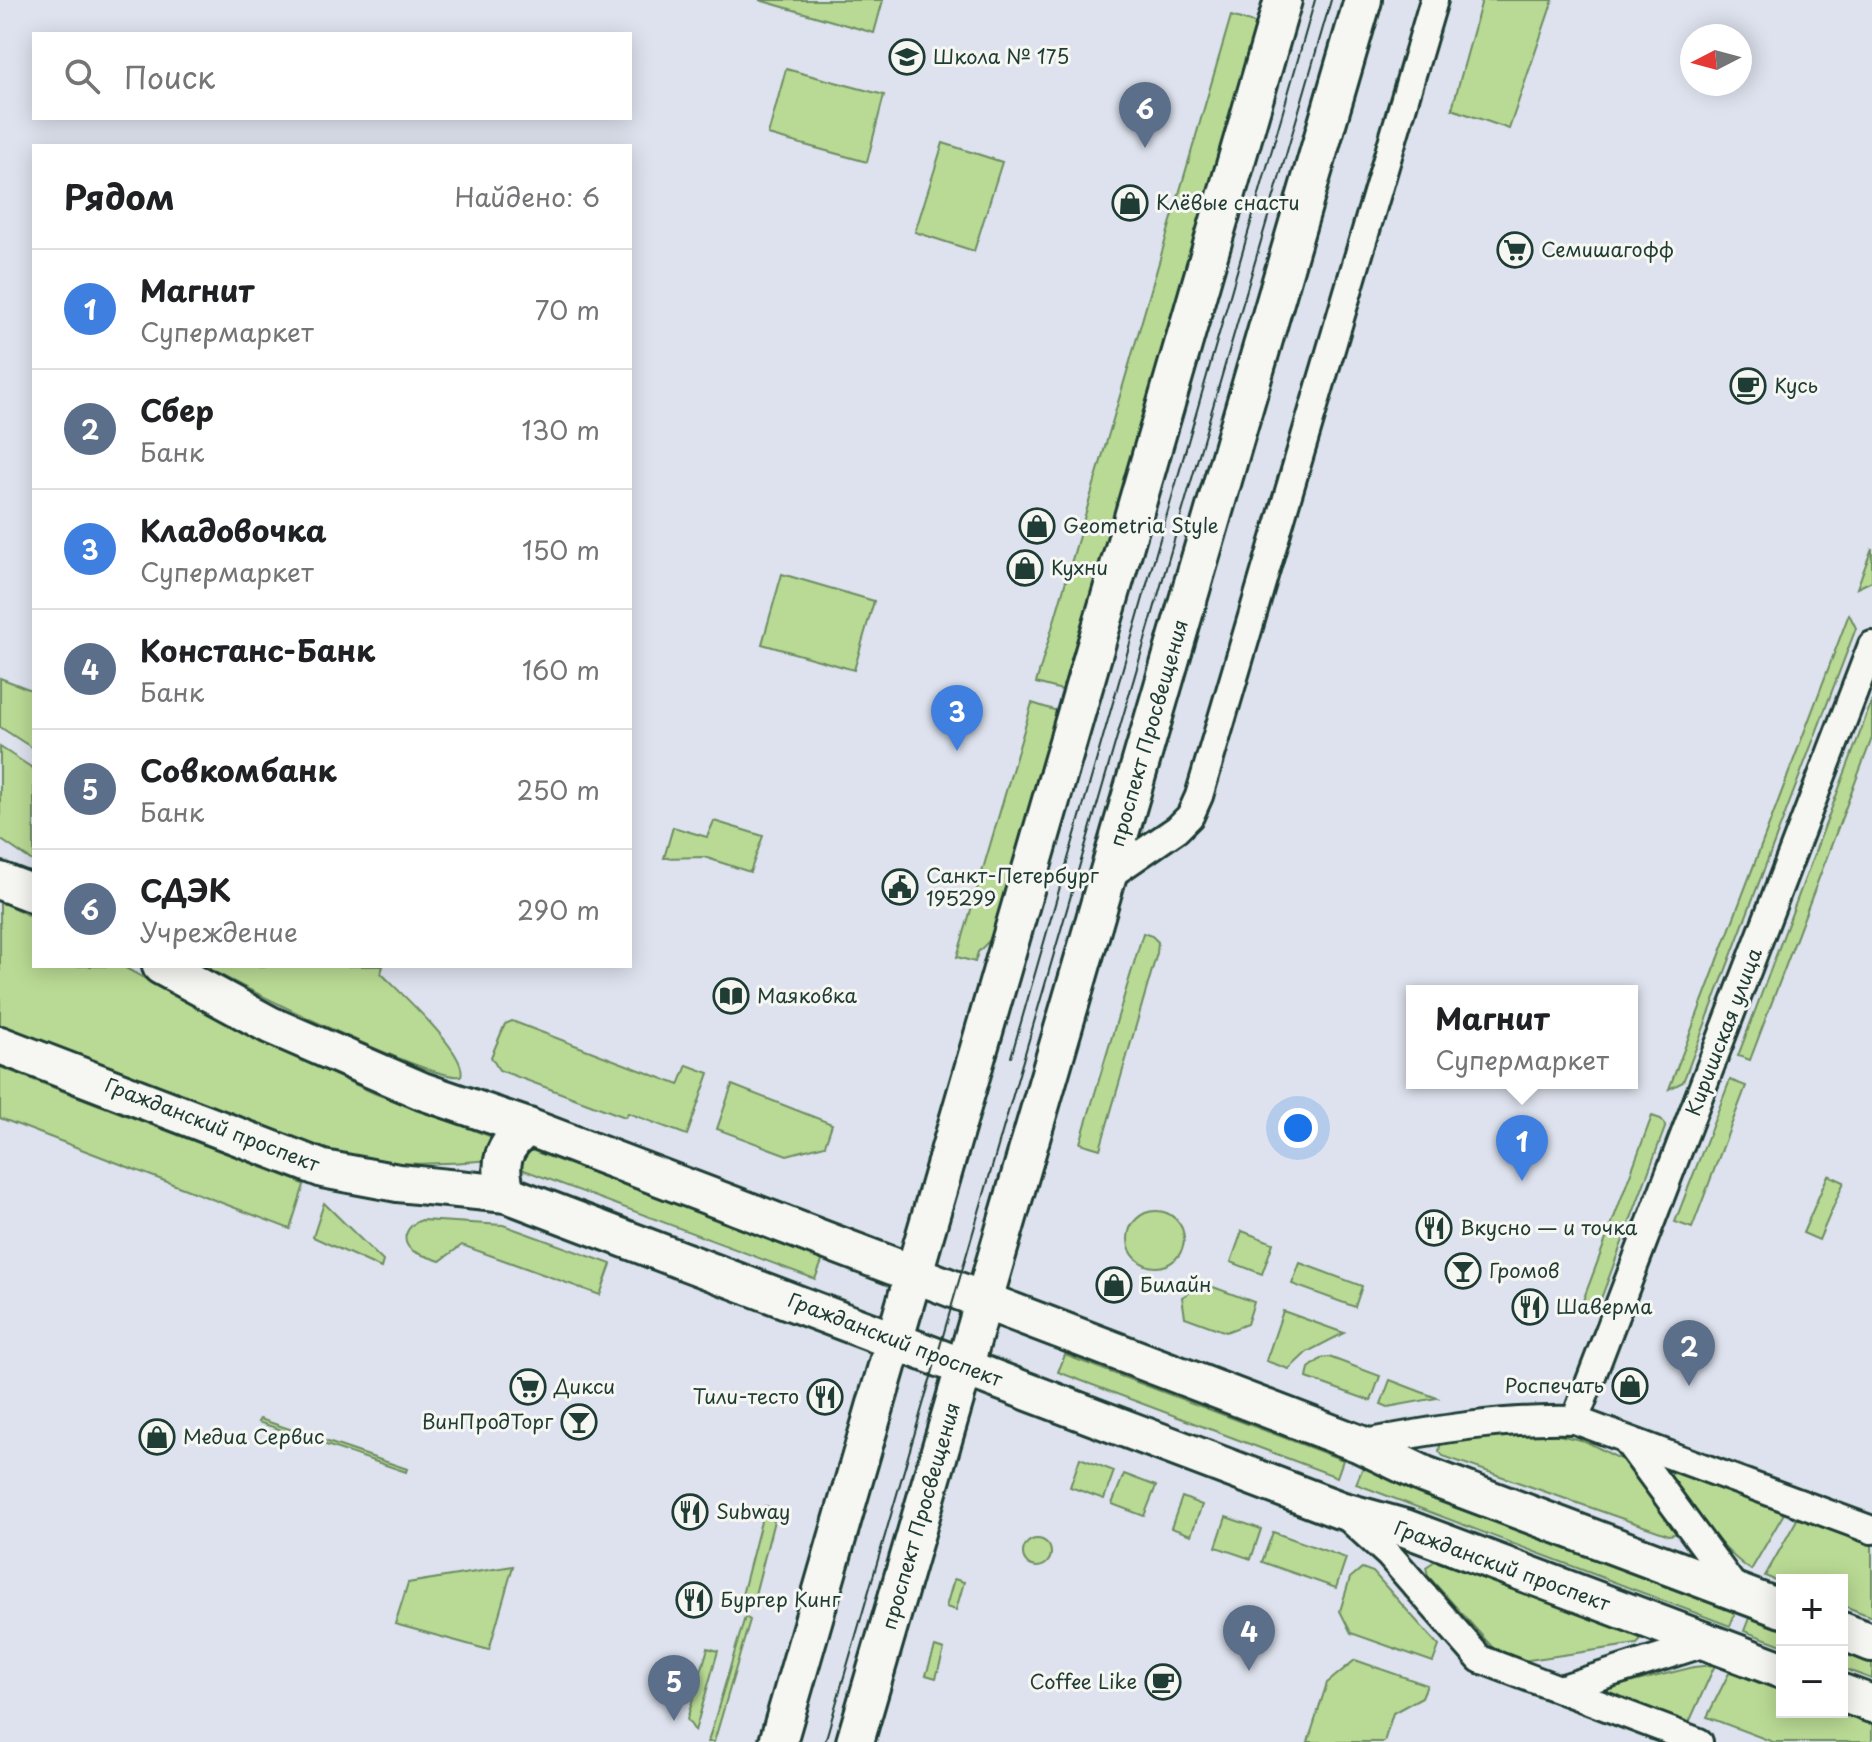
<!DOCTYPE html>
<html lang="ru">
<head>
<meta charset="utf-8">
<style>
  :root { --surface:#fff; --page:#f6f6f6; --text:#202124; --muted:#757577; --line:#e0e0e0; --accent:#1f3d34 }
  body { margin:0; font-family:"Playpen Sans",sans-serif; background:var(--page); color:var(--text) }
  .controls { position:absolute; right:24px; bottom:24px; display:grid; overflow:hidden; border-radius:0px; box-shadow:0 4px 20px #0003 }
  .controls button { width:72px; height:72px; display:grid; place-items:center; padding:0; border:0; border-bottom:2px solid var(--line); background:var(--surface); color:var(--text); font:40px sans-serif }
  .compass { position:absolute; left:1680px; top:24px; width:72px; height:72px; border-radius:50%; background:var(--surface); box-shadow:0 4px 20px #0003; rotate:264deg }
  .you { position:absolute; left:1298px; top:1128px; width:28px; height:28px; margin:-20px; border:6px solid #fff; border-radius:50%; background:#1a73e8; box-shadow:0 0 0 12px #1a73e833 }
  .badge { display:grid; place-items:center; width:52px; height:52px; border-radius:50%; background:var(--accent); color:#fff; font-size:26px; font-weight:700 }
  .pin { position:absolute; translate:-50% -66px; filter:drop-shadow(0 2px 4px #0008) }
  .pin::after { content:''; position:absolute; top:42px; width:28px; height:24px; background:inherit; clip-path:polygon(0 0,100% 0,50% 100%) }
  .popup { position:absolute; left:1406px; top:985px; width:232px; height:104px; box-sizing:border-box; display:grid; place-content:center; border-radius:0px; background:var(--surface); filter:drop-shadow(0 2px 6px #0005); font-size:26px; white-space:nowrap; color:var(--muted) }
  .popup b { font-size:30px; color:var(--text) }
  .popup::after { content:''; position:absolute; left:50%; top:100%; margin-left:-16px; border:16px solid transparent; border-top-color:var(--surface) }
  .list { margin:0; padding:0; list-style:none }
  h2 { display:flex; justify-content:space-between; align-items:center; height:104px; margin:0; padding:0 32px; font-size:34px }
  h2 small { font-size:26px; font-weight:400; color:var(--muted) }
  .list li { display:grid; grid-template-columns:52px 1fr auto; gap:24px; align-items:center; box-sizing:border-box; height:120px; padding:0 32px; border-top:2px solid var(--line) }
  .list b { display:block; font-size:30px; white-space:nowrap }
  .list p { margin:0; font-size:26px; white-space:nowrap; color:var(--muted) }
  .list em { font-size:26px; font-style:normal; color:var(--muted) }
  .icon { flex:none; width:44px; height:44px; fill:none; stroke:currentColor; stroke-width:2; stroke-linecap:round; stroke-linejoin:round }
  .map { position:relative; flex:none; width:1872px; height:1742px; overflow:hidden }
  .search { position:absolute; background:var(--surface); box-shadow:0 4px 20px #0003; left:32px; top:32px; width:600px; height:88px; display:flex; align-items:center; gap:20px; box-sizing:border-box; padding:0 28px; border-radius:0px; color:var(--muted); font-size:30px }
  .panel { position:absolute; background:var(--surface); box-shadow:0 4px 20px #0003; left:32px; top:144px; width:600px; height:824px; border-radius:0px }
  .map>svg:first-child { display:block }
  .green { fill:#b9da94; stroke:#6c8c64; stroke-width:2 }
  .lines { fill:none; stroke-linecap:round; stroke-linejoin:round }
  .street-casing { stroke:#1f3d34; stroke-width:32 }
  .secondary-casing { stroke:#1f3d34; stroke-width:42 }
  .street { stroke:#f6f6f2; stroke-width:26 }
  .secondary { stroke:#f6f6f2; stroke-width:36 }
  .tram { stroke:#1f3d34; stroke-width:2 }
  .labels { text-anchor:middle; stroke-width:6; stroke-linejoin:round; paint-order:stroke }
  .poi-label { font-size:20px; fill:#1f3d34; stroke:#f6f6f2; text-anchor:start }
  .street-label { font-size:20px; fill:#1f3d34; stroke:#f6f6f2 }
</style>
</head>
<body>
<div class="map">
<svg width="1872" height="1742" viewBox="0 0 1872 1742">
  <rect width="100%" height="100%" fill="#dde2ee"/>
  <filter id="ink" filterUnits="userSpaceOnUse"><feTurbulence type="fractalNoise" baseFrequency=".0125" numOctaves="2"/><feDisplacementMap in="SourceGraphic" scale="16" xChannelSelector="R" yChannelSelector="G"/><feConvolveMatrix kernelMatrix="1 2 1 2 8 2 1 2 1" color-interpolation-filters="sRGB"/></filter>
  <g filter="url(#ink)">
    <!-- green -->
    <g class="green">
      <polygon points="759,0 883,0 874,33"/>
      <polygon points="1482,0 1553,0 1509,129 1452,109"/>
      <polygon points="1231,16 1257,24 1062,690 1036,683"/>
      <polygon points="786,69 884,95 867,162 768,135"/>
      <polygon points="943,143 1002,162 974,251 915,232"/>
      <polygon points="1872,548 1872,581 1857,588"/>
      <polygon points="782,574 874,601 854,670 762,644"/>
      <polygon points="1849,614 1856,628 1683,1082 1669,1089"/>
      <polygon points="0,678 34,691 34,749 0,727"/>
      <polygon points="1872,701 1872,738 1750,1060 1738,1056"/>
      <polygon points="1032,703 1057,711 992,938 978,952 975,962 957,957"/>
      <polygon points="0,747 34,769 34,862 0,839"/>
      <polygon points="714,821 763,836 750,872 704,857 664,858 673,827 707,837"/>
      <path d="M0,901L34,918V966H122L260,1041L376,1094L495,1138L492,1160C445,1164 398,1166 351,1159L0,1027Z"/>
      <polygon points="1143,933 1152,936 1158,942 1157,953 1100,1149 1080,1143"/>
      <path d="M205,966H383L381,973C397,990 469,1054 461,1076C434,1082 238,986 205,966Z"/>
      <polygon points="512,1021 679,1085 687,1065 709,1073 687,1135 628,1113 625,1117 499,1070 491,1057 505,1024"/>
      <polygon points="0,1067 295,1180 304,1185 290,1229 0,1118"/>
      <polygon points="1730,1080 1746,1086 1692,1228 1675,1222"/>
      <polygon points="732,1085 832,1124 825,1145 787,1155 717,1129"/>
      <polygon points="1652,1116 1661,1119 1666,1125 1596,1312 1581,1306"/>
      <polygon points="523,1150 531,1150 823,1259 815,1279 524,1170 518,1163"/>
      <polygon points="1828,1175 1844,1182 1819,1240 1803,1233"/>
      <polygon points="324,1203 383,1261 381,1268 313,1237"/>
      <circle cx="1156" cy="1239" r="28"/>
      <path d="M422,1220L503,1225L611,1264L600,1295L462,1245L440,1261C432,1258 423,1256 415,1252C398,1243 406,1224 422,1220Z"/>
      <polygon points="1242,1231 1273,1243 1262,1274 1231,1262"/>
      <polygon points="1300,1263 1362,1286 1355,1307 1292,1284"/>
      <polygon points="1205,1284 1254,1302 1247,1324 1226,1332 1185,1317 1182,1297"/>
      <polygon points="1283,1311 1344,1333 1307,1352 1289,1369 1266,1361"/>
      <polygon points="1065,1355 1343,1460 1337,1477 1058,1372"/>
      <polygon points="1329,1357 1380,1376 1371,1401 1307,1378 1309,1368 1322,1358"/>
      <polygon points="1390,1380 1437,1398 1388,1407 1381,1404"/>
      <polygon points="260,1419 407,1469 406,1472 258,1422"/>
      <polygon points="1536,1430 1585,1441 1624,1461 1679,1522 1680,1533 1669,1535 1443,1456 1439,1451 1441,1441"/>
      <polygon points="1080,1458 1114,1471 1104,1499 1070,1487"/>
      <polygon points="1363,1467 1737,1608 1730,1626 1356,1484"/>
      <path d="M1677,1469L1786,1510L1751,1570C1718,1548 1695,1510 1671,1480L1670,1475Z"/>
      <polygon points="1124,1474 1156,1486 1144,1516 1112,1504"/>
      <polygon points="1182,1497 1202,1505 1191,1535 1171,1528"/>
      <polygon points="765,1506 777,1509 752,1606 740,1603"/>
      <polygon points="1799,1516 1872,1543 1872,1617 1842,1605 1842,1580 1782,1580 1782,1583 1765,1576"/>
      <polygon points="1226,1517 1261,1529 1251,1559 1216,1547"/>
      <polygon points="1273,1532 1346,1558 1336,1588 1262,1562"/>
      <circle cx="1037" cy="1553" r="14"/>
      <polygon points="1435,1561 1639,1632 1640,1641 1637,1644 1515,1662 1502,1658 1428,1576 1426,1567"/>
      <polygon points="513,1566 489,1650 395,1624 408,1583"/>
      <polygon points="1362,1568 1373,1572 1439,1646 1433,1662 1351,1633 1340,1611 1350,1578"/>
      <polygon points="954,1579 964,1582 956,1610 946,1607"/>
      <polygon points="1751,1613 1782,1625 1782,1645 1744,1631"/>
      <polygon points="745,1617 750,1620 714,1742 708,1742"/>
      <polygon points="935,1647 944,1650 936,1678 926,1675"/>
      <polygon points="708,1648 718,1651 695,1731 687,1719"/>
      <polygon points="1842,1648 1872,1659 1872,1679 1842,1668"/>
      <polygon points="1355,1660 1427,1685 1422,1697 1393,1713 1384,1742 1308,1742 1327,1683"/>
      <polygon points="1715,1665 1687,1727 1607,1694 1609,1688 1694,1667"/>
      <polygon points="1731,1669 1782,1688 1782,1712 1842,1711 1872,1722 1872,1742 1773,1742 1707,1717"/>
    </g>
    <g class="lines">
      <defs>
        <g id="street">
          <polyline points="1107,877 1177,829 1190,816 1199,796 1434,0"/>
          <polyline points="1575,1420 1872,645"/>
          <polyline points="1626,1440 1737,1591"/>
          <path d="M1360,1444C1432,1430 1502,1418 1575,1420L1872,1530"/>
          <polyline points="1344,1514 1389,1555 1480,1659 1699,1742"/>
          <polyline points="1560,1689 1708,1642"/>
        </g>
        <g id="secondary">
          <polyline points="0,881 34,894"/>
          <polyline points="161,966 270,1025 422,1091 528,1127 1360,1444 1425,1475 1782,1609"/>
          <polyline points="0,1045 323,1169 398,1183 507,1194 1340,1510 1405,1528 1782,1670"/>
          <path d="M507,1194C497,1164 502,1146 528,1127"/>
          <polyline points="1842,1631 1872,1643"/>
          <polyline points="1842,1693 1872,1704"/>
          <polyline points="778,1742 1283,0"/>
          <polyline points="855,1742 1363,0"/>
        </g>
      </defs>
      <!-- street casing -->
      <use href="#street" class="street-casing"/>
      <!-- secondary casing -->
      <use href="#secondary" class="secondary-casing"/>
      <!-- street -->
      <use href="#street" class="street"/>
      <!-- secondary -->
      <use href="#secondary" class="secondary"/>
      <!-- tram -->
      <g class="tram">
        <polyline points="1011,1057 1315,0"/>
        <polyline points="825,1742 1331,0"/>
      </g>
    </g>
  </g>
  <!-- icons -->
  <defs>
    <symbol id="school-ring" viewBox="-11 -11 22 22"><circle r="9.5" fill="#f6f6f2" stroke="#1f3d34" stroke-width="1.5"/><path d="M0-5L7-2L0 1L-7-2ZM-4 1L0 2.5L4 1V4Q0 6-4 4Z" fill="#1f3d34"/></symbol>
    <symbol id="shop-ring" viewBox="-11 -11 22 22"><circle r="9.5" fill="#f6f6f2" stroke="#1f3d34" stroke-width="1.5"/><path d="M-5-2.5h2.3a2.7 3.5 0 0 1 5.4 0H5L5.5 6h-11ZM-1.5-2.5h3a1.5 2.3 0 0 0-3 0Z" fill="#1f3d34"/></symbol>
    <symbol id="supermarket-ring" viewBox="-11 -11 22 22"><circle r="9.5" fill="#f6f6f2" stroke="#1f3d34" stroke-width="1.5"/><path d="M-6-5.5h2.5l.6 2H6L4.5 2H-2.5L-4.4-4H-6ZM-1.5 3.2a1.3 1.3 0 1 0 .1 0ZM3 3.2a1.3 1.3 0 1 0 .1 0Z" fill="#1f3d34"/></symbol>
    <symbol id="cafe-ring" viewBox="-11 -11 22 22"><circle r="9.5" fill="#f6f6f2" stroke="#1f3d34" stroke-width="1.5"/><path d="M-5.5-4.5H6V0H3Q3 3.5 0 3.5H-2.5Q-5.5 3.5-5.5 0ZM3-3.2v2h1.7v-2ZM-6 4.5H4V6H-6Z" fill="#1f3d34"/></symbol>
    <symbol id="civic-ring" viewBox="-11 -11 22 22"><circle r="9.5" fill="#f6f6f2" stroke="#1f3d34" stroke-width="1.5"/><path d="M-.6-6.5H3V-4.5H.6V-3L4-1V1h2V6H-6V1h2V-1L-.6-3ZM-1.2 2.5V6h2.4V2.5Z" fill="#1f3d34"/></symbol>
    <symbol id="library-ring" viewBox="-11 -11 22 22"><circle r="9.5" fill="#f6f6f2" stroke="#1f3d34" stroke-width="1.5"/><path d="M-6-4Q-3-5.5-.7-3.5V5Q-3 3-6 4ZM6-4Q3-5.5 .7-3.5V5Q3 3 6 4Z" fill="#1f3d34"/></symbol>
    <symbol id="restaurant-ring" viewBox="-11 -11 22 22"><circle r="9.5" fill="#f6f6f2" stroke="#1f3d34" stroke-width="1.5"/><path d="M-5-6h1v4h1v-4h1v4h1v-4h1v5L-1.5 .5V6h-2V.5L-5-1ZM5-6V6H3V1.5H1.5Q1.5-4 5-6Z" fill="#1f3d34"/></symbol>
    <symbol id="bar-ring" viewBox="-11 -11 22 22"><circle r="9.5" fill="#f6f6f2" stroke="#1f3d34" stroke-width="1.5"/><path d="M-6-5H6L.8 .8V4.5H3.5V6h-7V4.5H-.8V.8Z" fill="#1f3d34"/></symbol>
  </defs>
  <g fill-rule="evenodd">
    <use href="#school-ring" x="887" y="37" width="40" height="40"/>
    <use href="#shop-ring" x="1110" y="183" width="40" height="40"/>
    <use href="#supermarket-ring" x="1495" y="230" width="40" height="40"/>
    <use href="#cafe-ring" x="1728" y="366" width="40" height="40"/>
    <use href="#shop-ring" x="1017" y="506" width="40" height="40"/>
    <use href="#shop-ring" x="1005" y="548" width="40" height="40"/>
    <use href="#civic-ring" x="880" y="867" width="40" height="40"/>
    <use href="#library-ring" x="711" y="976" width="40" height="40"/>
    <use href="#restaurant-ring" x="1414" y="1208" width="40" height="40"/>
    <use href="#bar-ring" x="1443" y="1251" width="40" height="40"/>
    <use href="#shop-ring" x="1094" y="1265" width="40" height="40"/>
    <use href="#restaurant-ring" x="1510" y="1287" width="40" height="40"/>
    <use href="#shop-ring" x="1610" y="1366" width="40" height="40"/>
    <use href="#supermarket-ring" x="508" y="1367" width="40" height="40"/>
    <use href="#restaurant-ring" x="805" y="1377" width="40" height="40"/>
    <use href="#bar-ring" x="559" y="1402" width="40" height="40"/>
    <use href="#shop-ring" x="137" y="1417" width="40" height="40"/>
    <use href="#restaurant-ring" x="670" y="1492" width="40" height="40"/>
    <use href="#restaurant-ring" x="674" y="1580" width="40" height="40"/>
    <use href="#cafe-ring" x="1143" y="1662" width="40" height="40"/>
  </g>
  <g class="labels">
    <!-- poi labels -->
    <g class="poi-label">
      <text x="933" y="64">Школа № 175</text>
      <text x="1156" y="210">Клёвые снасти</text>
      <text x="1541" y="257">Семишагофф</text>
      <text x="1774" y="393">Кусь</text>
      <text x="1063" y="533">Geometria Style</text>
      <text x="1051" y="575">Кухни</text>
      <text x="926" y="883">Санкт-Петербург<tspan x="926" dy="23">195299</tspan></text>
      <text x="757" y="1003">Маяковка</text>
      <text x="1460" y="1235">Вкусно — и точка</text>
      <text x="1489" y="1278">Громов</text>
      <text x="1140" y="1292">Билайн</text>
      <text x="1556" y="1314">Шаверма</text>
      <text x="1604" y="1393" text-anchor="end">Роспечать</text>
      <text x="554" y="1394">Дикси</text>
      <text x="799" y="1404" text-anchor="end">Тили-тесто</text>
      <text x="553" y="1429" text-anchor="end">ВинПродТорг</text>
      <text x="183" y="1444">Медиа Сервис</text>
      <text x="716" y="1519">Subway</text>
      <text x="720" y="1607">Бургер Кинг</text>
      <text x="1137" y="1689" text-anchor="end">Coffee Like</text>
    </g>
    <!-- street labels -->
    <g class="street-label">
      <text transform="translate(1149 733) rotate(-74)" y="7">проспект Просвещения</text>
      <text transform="translate(1724 1032) rotate(-69)" y="7">Киришская улица</text>
      <text transform="translate(212 1125) rotate(21)" y="7">Гражданский проспект</text>
      <text transform="translate(895 1340) rotate(21)" y="7">Гражданский проспект</text>
      <text transform="translate(921 1516) rotate(-74)" y="7">проспект Просвещения</text>
      <text transform="translate(1502 1566) rotate(20)" y="7">Гражданский проспект</text>
    </g>
  </g>
</svg>
<div class="controls">
<button>+</button>
<button>−</button>
</div>
<svg class="compass" viewBox="-18 -18 36 36"><path d="M0-13l5 13h-10z" fill="#e53935"/><path d="M0 13l5-13h-10z" fill="#757577"/></svg>
<div class="you"></div>
<div class="pin badge" style="left:1522px;top:1181px;background:#3f7fe0">1</div>
<div class="popup"><b>Магнит</b>Супермаркет</div>
<div class="pin badge" style="left:1689px;top:1386px;background:#5c6f8a">2</div>
<div class="pin badge" style="left:957px;top:751px;background:#3f7fe0">3</div>
<div class="pin badge" style="left:1249px;top:1671px;background:#5c6f8a">4</div>
<div class="pin badge" style="left:674px;top:1721px;background:#5c6f8a">5</div>
<div class="pin badge" style="left:1145px;top:148px;background:#5c6f8a">6</div>
<div class="search"><svg class="icon" aria-label="search" viewBox="0 0 24 24"><circle cx="10" cy="10" r="6"/><path d="M15 15l6 6"/></svg>Поиск</div>
<section class="panel">
<h2>Рядом<small>Найдено: 6</small></h2>
<ul class="list">
<li><span class="badge" style="background:#3f7fe0">1</span><div><b>Магнит</b><p>Супермаркет</p></div><em>70 m</em></li>
<li><span class="badge" style="background:#5c6f8a">2</span><div><b>Сбер</b><p>Банк</p></div><em>130 m</em></li>
<li><span class="badge" style="background:#3f7fe0">3</span><div><b>Кладовочка</b><p>Супермаркет</p></div><em>150 m</em></li>
<li><span class="badge" style="background:#5c6f8a">4</span><div><b>Констанс-Банк</b><p>Банк</p></div><em>160 m</em></li>
<li><span class="badge" style="background:#5c6f8a">5</span><div><b>Совкомбанк</b><p>Банк</p></div><em>250 m</em></li>
<li><span class="badge" style="background:#5c6f8a">6</span><div><b>СДЭК</b><p>Учреждение</p></div><em>290 m</em></li>
</ul>
</section>
</div>
</body>
</html>
